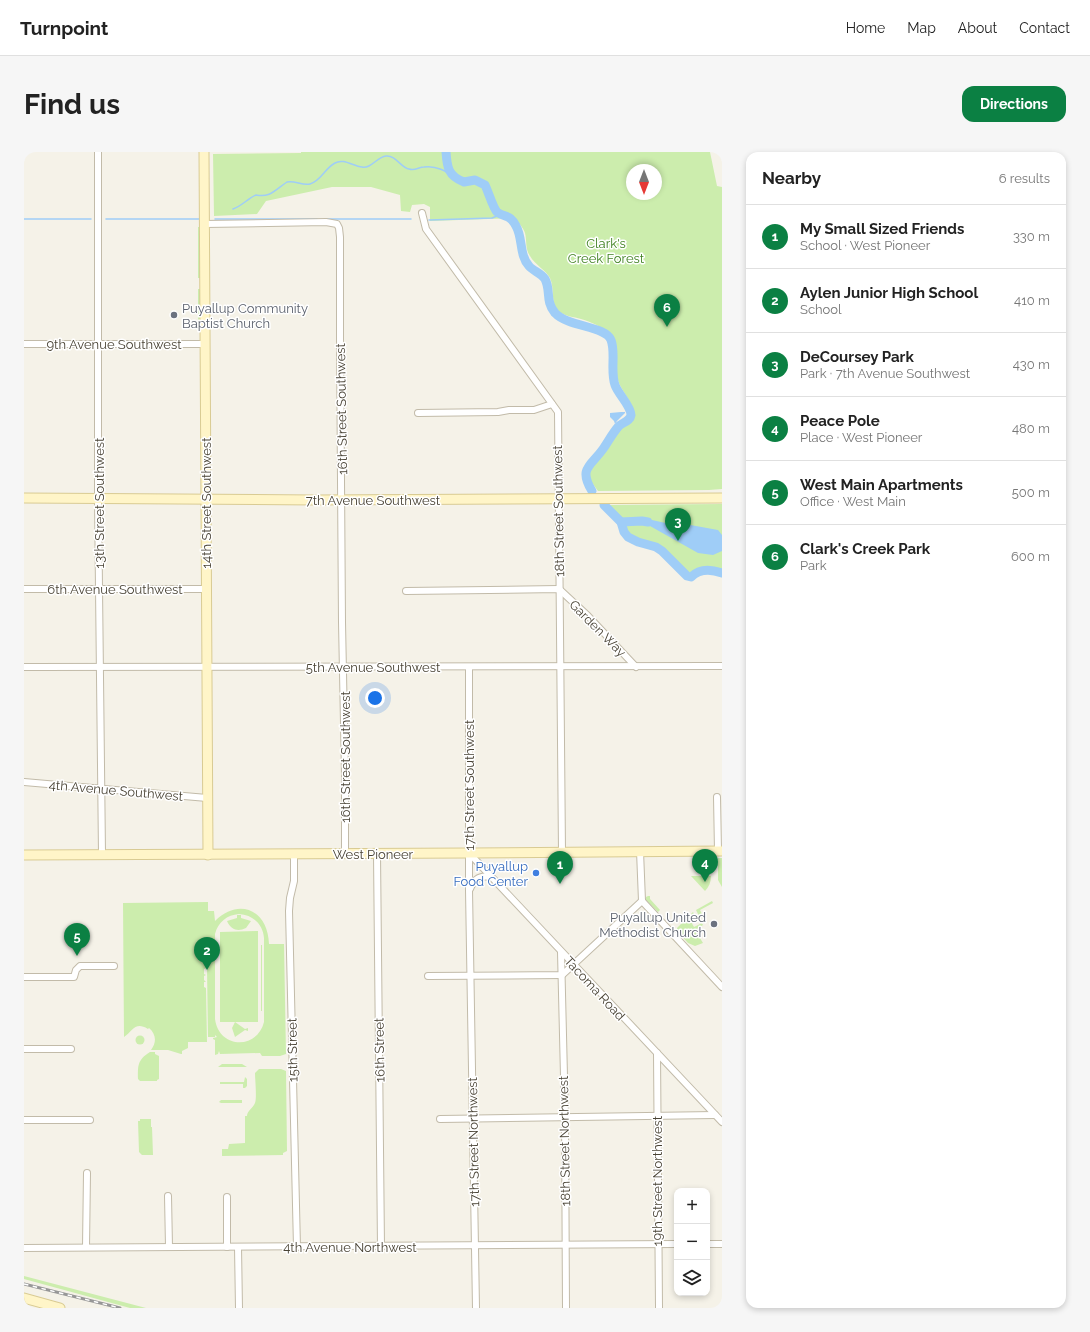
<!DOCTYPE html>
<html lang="en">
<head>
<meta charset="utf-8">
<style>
  :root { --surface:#fff; --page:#f6f6f6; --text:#222; --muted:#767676; --line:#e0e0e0; --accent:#0b8043 }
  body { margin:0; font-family:Raleway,sans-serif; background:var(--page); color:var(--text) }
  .controls { position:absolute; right:12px; bottom:12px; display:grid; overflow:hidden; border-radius:8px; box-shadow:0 2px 6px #0003 }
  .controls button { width:36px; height:36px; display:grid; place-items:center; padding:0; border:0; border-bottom:1px solid var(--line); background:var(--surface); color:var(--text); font:20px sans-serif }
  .compass { position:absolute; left:602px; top:12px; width:36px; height:36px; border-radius:50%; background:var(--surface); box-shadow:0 2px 6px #0003; rotate:180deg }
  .you { position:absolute; left:351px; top:546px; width:14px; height:14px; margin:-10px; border:3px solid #fff; border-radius:50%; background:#1a73e8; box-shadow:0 0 0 6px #1a73e833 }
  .badge { display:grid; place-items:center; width:26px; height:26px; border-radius:50%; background:var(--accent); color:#fff; font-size:13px; font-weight:700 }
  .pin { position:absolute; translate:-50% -33px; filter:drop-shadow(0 1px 2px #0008) }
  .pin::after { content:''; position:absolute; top:21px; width:14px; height:12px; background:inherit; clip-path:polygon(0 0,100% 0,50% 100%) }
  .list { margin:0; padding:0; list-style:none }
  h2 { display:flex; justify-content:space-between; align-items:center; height:52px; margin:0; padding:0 16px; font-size:17px }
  h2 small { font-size:13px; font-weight:400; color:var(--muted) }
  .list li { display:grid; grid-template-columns:26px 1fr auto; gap:12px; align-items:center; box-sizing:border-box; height:64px; padding:0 16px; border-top:1px solid var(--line) }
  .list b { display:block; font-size:15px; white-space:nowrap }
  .list p { margin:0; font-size:13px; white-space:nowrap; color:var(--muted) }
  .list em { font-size:13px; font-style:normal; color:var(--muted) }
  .icon { flex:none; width:22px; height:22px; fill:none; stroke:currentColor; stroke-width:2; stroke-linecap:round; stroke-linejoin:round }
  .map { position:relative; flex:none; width:698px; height:1156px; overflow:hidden; border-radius:12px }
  header { display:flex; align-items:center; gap:24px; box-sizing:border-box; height:56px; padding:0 20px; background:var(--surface); border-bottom:1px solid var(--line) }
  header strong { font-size:19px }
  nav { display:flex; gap:22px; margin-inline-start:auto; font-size:14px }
  .intro { display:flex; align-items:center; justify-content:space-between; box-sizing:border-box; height:96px; padding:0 24px }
  h1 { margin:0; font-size:28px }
  .button { padding:10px 18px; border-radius:12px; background:var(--accent); color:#fff; font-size:14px; font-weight:700 }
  main { display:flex; gap:24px; padding:0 24px }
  aside { flex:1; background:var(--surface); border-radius:12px; box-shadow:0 2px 6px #0003 }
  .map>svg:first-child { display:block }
  .green { fill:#ccedad; fill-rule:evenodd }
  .water { fill:#9fcdf7 }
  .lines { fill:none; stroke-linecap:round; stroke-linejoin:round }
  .stream { stroke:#9fcdf7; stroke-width:1.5 }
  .river { stroke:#9fcdf7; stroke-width:9 }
  .street-casing { stroke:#c2bba9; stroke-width:8 }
  .secondary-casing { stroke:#d9cb93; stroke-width:11 }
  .street { stroke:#fff; stroke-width:6 }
  .secondary { stroke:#fff5c8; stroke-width:9 }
  .rail-casing { stroke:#979797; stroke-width:3 }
  .rail { stroke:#fff; stroke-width:1.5; stroke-dasharray:4.5; stroke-linecap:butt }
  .worship-dot { fill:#6b7280; stroke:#fff; stroke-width:1.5 }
  .shop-dot { fill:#3f7fe0; stroke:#fff; stroke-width:1.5 }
  .labels { text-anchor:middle; stroke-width:3; stroke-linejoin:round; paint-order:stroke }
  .park-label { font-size:13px; fill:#408222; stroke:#fff }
  .worship-label { font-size:13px; fill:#5b616d; stroke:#fff; text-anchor:start }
  .street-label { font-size:13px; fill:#494335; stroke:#fff }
  .shop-label { font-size:13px; fill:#366cbe; stroke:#fff; text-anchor:end }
</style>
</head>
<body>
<header>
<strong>Turnpoint</strong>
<nav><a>Home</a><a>Map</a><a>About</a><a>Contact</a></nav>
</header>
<div class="intro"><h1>Find us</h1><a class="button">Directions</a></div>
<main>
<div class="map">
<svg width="698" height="1156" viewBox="0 0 698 1156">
  <rect width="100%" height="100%" fill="#f5f2e8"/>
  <!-- green -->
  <g class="green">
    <path d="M277,0H686L693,34L698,35V337L685,338L574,339L566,328L565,317L577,304L595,277L606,270L610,263C609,248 595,238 593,224C590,212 594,196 588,185C584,177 565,169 557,167C550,165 540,164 534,159C526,149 531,137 526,126C522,118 511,113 506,104C501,97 503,89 501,81C499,75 494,70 490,66L406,69V55L400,52L388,53L386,60L377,59L376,43L347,35H308L242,49L233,62L190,64L189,2L277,1ZM608,18H632V42H608Z"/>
    <rect x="174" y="75" width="2" height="51"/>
    <rect x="174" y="137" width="2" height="37"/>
    <path d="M698,352V421C684,416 678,417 666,426C651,421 646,401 632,395C623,391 612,391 603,385C598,381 600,376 597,371C594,364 585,359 580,353Z"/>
    <polygon points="694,706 698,706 698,735 694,728"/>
    <path d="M667,724H687C687,730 685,735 681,739Z"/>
    <polygon points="624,744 626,744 626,747 636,758 634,760 622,748 622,745"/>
    <polygon points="688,749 689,751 676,758 679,764 676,766 672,758"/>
    <path d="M184,750V759H190L191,769C215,745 244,758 245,792H260L262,902L256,904H238L236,901L196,902L195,899L194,902L191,903V888L189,887V886L193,885L191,883V885H184L183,816L180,817V822L182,823L180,824V828L182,830H180V835L182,836L183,890H164V896L158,899V902H157L144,898H127C133,890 132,882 125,876L124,877C111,869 109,879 100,885L99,751ZM215,762C229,763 239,772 240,786V870C233,898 195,897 191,867V782C194,770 203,763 215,762Z"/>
    <polygon points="669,760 671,764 666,768 670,775 678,771 679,773 671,778 679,791 671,794 664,791 653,779 653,776"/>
    <path d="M213,763H217V766L227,769L222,776C214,780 207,778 203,769L213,766Z"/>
    <polygon points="234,779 234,870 211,870 221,877 224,876 224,879 221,878 211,885 208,876 211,870 196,870 196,780"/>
    <rect x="237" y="793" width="1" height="66"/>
    <circle cx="116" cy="888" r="4.5"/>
    <path d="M126,900H131V902L135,904V927L133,928V929H116L114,927C114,914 113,908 126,900Z"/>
    <polygon points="198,912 218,912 223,915 194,915"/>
    <path d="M235,917H257L262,919L263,999L259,1001V1003L198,1004V997H204L205,992L221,991V964H223C223,959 229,956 231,951C233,946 231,927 231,921Z"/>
    <polygon points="221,925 223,927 223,934 221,936 219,936 219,932 196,932 196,930 220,930"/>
    <polygon points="197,948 218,948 218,951 197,951 195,950"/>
    <polygon points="116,967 127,967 127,975 128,975 129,1003 118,1003 115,1000 114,969 116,969"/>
    <polygon points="0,1124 122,1156 106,1156 0,1127"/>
  </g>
  <!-- water -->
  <g class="water">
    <polygon points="597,260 601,260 601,261 593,269 591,272 590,269 586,265 586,261"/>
    <polygon points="628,368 646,372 661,372 694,378 698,383 698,399 689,403 674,401 626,374 624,370"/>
  </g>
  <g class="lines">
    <!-- stream -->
    <g class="stream">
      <path d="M209,57C218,54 223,47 232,43C246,46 251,38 263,30C271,28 278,34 286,32C297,29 301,16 311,11C319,6 329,14 338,15C347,17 353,5 362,4C372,3 377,16 385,17C391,19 395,15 400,15C413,13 423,20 434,27"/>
      <polyline points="0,67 67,67"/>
      <polyline points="82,67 175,67"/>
      <polyline points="191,67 293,67"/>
      <polyline points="303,67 387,67"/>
      <polyline points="405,68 468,66 478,62"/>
    </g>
    <!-- river -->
    <g class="river">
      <path d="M422,0C423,15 424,24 440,30L451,28L461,33C464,39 469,56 473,60C481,66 486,62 492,74C499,86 495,103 505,114C509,119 517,121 521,127C527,138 521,149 531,161C544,175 582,174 587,188C592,201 586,219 591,233C594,242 607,254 607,263C606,270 598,270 594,275C588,282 584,290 579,297C567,314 554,316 568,339"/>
      <path d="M580,353L597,370L600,380L604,385L614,390L632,395L638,399L663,424L667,425C676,416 687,417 698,421"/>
      <polyline points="597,370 618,369 624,370"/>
    </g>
    <defs>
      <g id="street">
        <polyline points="74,0 74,347 78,702"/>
        <polyline points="398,61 402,77 534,260 538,700"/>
        <polyline points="181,72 302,70 313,72 315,76 316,85 316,187 318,470 321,622 321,702"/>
        <polyline points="0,192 181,192"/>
        <polyline points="394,261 474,260 485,258 510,258 528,252"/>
        <polyline points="0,437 182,437"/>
        <polyline points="382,439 535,437 564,464 612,515"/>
        <polyline points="0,515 698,514"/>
        <polyline points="445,515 445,738 452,1156"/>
        <polyline points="0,630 183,646"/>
        <polyline points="693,645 694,699"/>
        <polyline points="616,699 618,749"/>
        <polyline points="270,701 270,729 266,746 265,759 273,1095"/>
        <polyline points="445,701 698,970"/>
        <polyline points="353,702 357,1095"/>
        <path d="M446,737C450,727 456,723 466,725"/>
        <polyline points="618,749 698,835"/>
        <polyline points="537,800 541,966 542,1156"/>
        <polyline points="404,824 538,823 618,749"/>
        <polyline points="0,825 50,825 52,818 56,814 90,814"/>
        <polyline points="0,897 47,897"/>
        <polyline points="633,901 635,1156"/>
        <polyline points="416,967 691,963"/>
        <polyline points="0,968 66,968"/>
        <polyline points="144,1044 145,1095"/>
        <polyline points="683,1092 698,1092"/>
        <polyline points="62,1095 63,1021"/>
        <polyline points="203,1095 203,1045"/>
        <polyline points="214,1095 215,1156"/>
        <polyline points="0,1096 653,1092"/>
      </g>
      <g id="secondary">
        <polyline points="180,0 184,703"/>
        <polyline points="0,346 291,348 698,346"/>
        <polyline points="0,703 445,701 698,699"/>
        <polyline points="0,1146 36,1156"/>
      </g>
    </defs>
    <!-- street casing -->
    <use href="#street" class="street-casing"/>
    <!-- secondary casing -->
    <use href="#secondary" class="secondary-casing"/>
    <!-- street -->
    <use href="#street" class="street"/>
    <!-- secondary -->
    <use href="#secondary" class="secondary"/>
    <defs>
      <polyline id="rail" points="0,1132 96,1156"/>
    </defs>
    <!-- rail casing -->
    <use href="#rail" class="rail-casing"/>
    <!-- rail -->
    <use href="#rail" class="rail"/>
  </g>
  <!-- markers -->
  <g class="worship-dot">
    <circle cx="150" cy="163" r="4"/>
    <circle cx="690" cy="772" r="4"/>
  </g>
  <circle class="shop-dot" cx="512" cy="721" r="4"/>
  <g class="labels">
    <!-- park labels -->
    <g class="park-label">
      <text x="582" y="96">Clark's<tspan x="582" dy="15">Creek Forest</tspan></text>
    </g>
    <!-- worship labels -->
    <g class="worship-label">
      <text x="158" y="161">Puyallup Community<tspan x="158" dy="15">Baptist Church</tspan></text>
      <text x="682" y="770" text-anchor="end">Puyallup United<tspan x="682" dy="15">Methodist Church</tspan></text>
    </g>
    <!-- street labels -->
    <g class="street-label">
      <text x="90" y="197">9th Avenue Southwest</text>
      <text transform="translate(317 257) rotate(-91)" y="5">16th Street Southwest</text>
      <text x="349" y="353">7th Avenue Southwest</text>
      <text transform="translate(75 351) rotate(-90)" y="5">13th Street Southwest</text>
      <text transform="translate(182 351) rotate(-90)" y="5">14th Street Southwest</text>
      <text transform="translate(534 359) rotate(-91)" y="5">18th Street Southwest</text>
      <text x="91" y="442">6th Avenue Southwest</text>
      <text transform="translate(574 476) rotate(45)" y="5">Garden Way</text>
      <text x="349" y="520">5th Avenue Southwest</text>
      <text transform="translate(321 605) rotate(-90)" y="5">16th Street Southwest</text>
      <text transform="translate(445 633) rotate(-90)" y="5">17th Street Southwest</text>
      <text transform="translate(92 638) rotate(5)" y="5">4th Avenue Southwest</text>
      <text x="349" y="707">West Pioneer</text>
      <text transform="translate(571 836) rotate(47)" y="5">Tacoma Road</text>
      <text transform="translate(268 898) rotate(-91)" y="5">15th Street</text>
      <text transform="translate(355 898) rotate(-91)" y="5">16th Street</text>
      <text transform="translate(540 989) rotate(-91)" y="5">18th Street Northwest</text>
      <text transform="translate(449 990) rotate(-91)" y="5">17th Street Northwest</text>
      <text transform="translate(633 1029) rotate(-90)" y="5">19th Street Northwest</text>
      <text x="326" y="1100">4th Avenue Northwest</text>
    </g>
    <!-- shop labels -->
    <g class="shop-label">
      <text x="504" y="719">Puyallup<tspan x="504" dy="15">Food Center</tspan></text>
    </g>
  </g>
</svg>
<div class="controls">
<button>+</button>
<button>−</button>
<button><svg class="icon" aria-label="layers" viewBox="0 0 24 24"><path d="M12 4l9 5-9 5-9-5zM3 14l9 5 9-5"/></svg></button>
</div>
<svg class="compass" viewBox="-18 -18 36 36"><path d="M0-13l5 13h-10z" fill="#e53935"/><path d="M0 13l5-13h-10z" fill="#767676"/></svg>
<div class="you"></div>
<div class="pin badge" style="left:536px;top:732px">1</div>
<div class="pin badge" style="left:183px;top:818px">2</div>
<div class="pin badge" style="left:654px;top:389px">3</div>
<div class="pin badge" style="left:681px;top:730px">4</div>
<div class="pin badge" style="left:53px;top:804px">5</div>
<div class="pin badge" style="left:643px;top:175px">6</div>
</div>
<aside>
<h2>Nearby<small>6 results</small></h2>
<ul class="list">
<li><span class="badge">1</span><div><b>My Small Sized Friends</b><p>School · West Pioneer</p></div><em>330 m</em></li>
<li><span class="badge">2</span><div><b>Aylen Junior High School</b><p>School</p></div><em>410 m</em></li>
<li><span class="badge">3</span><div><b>DeCoursey Park</b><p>Park · 7th Avenue Southwest</p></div><em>430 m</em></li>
<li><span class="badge">4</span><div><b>Peace Pole</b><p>Place · West Pioneer</p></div><em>480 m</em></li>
<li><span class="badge">5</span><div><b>West Main Apartments</b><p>Office · West Main</p></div><em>500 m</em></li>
<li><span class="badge">6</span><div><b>Clark's Creek Park</b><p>Park</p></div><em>600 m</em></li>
</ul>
</aside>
</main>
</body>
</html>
